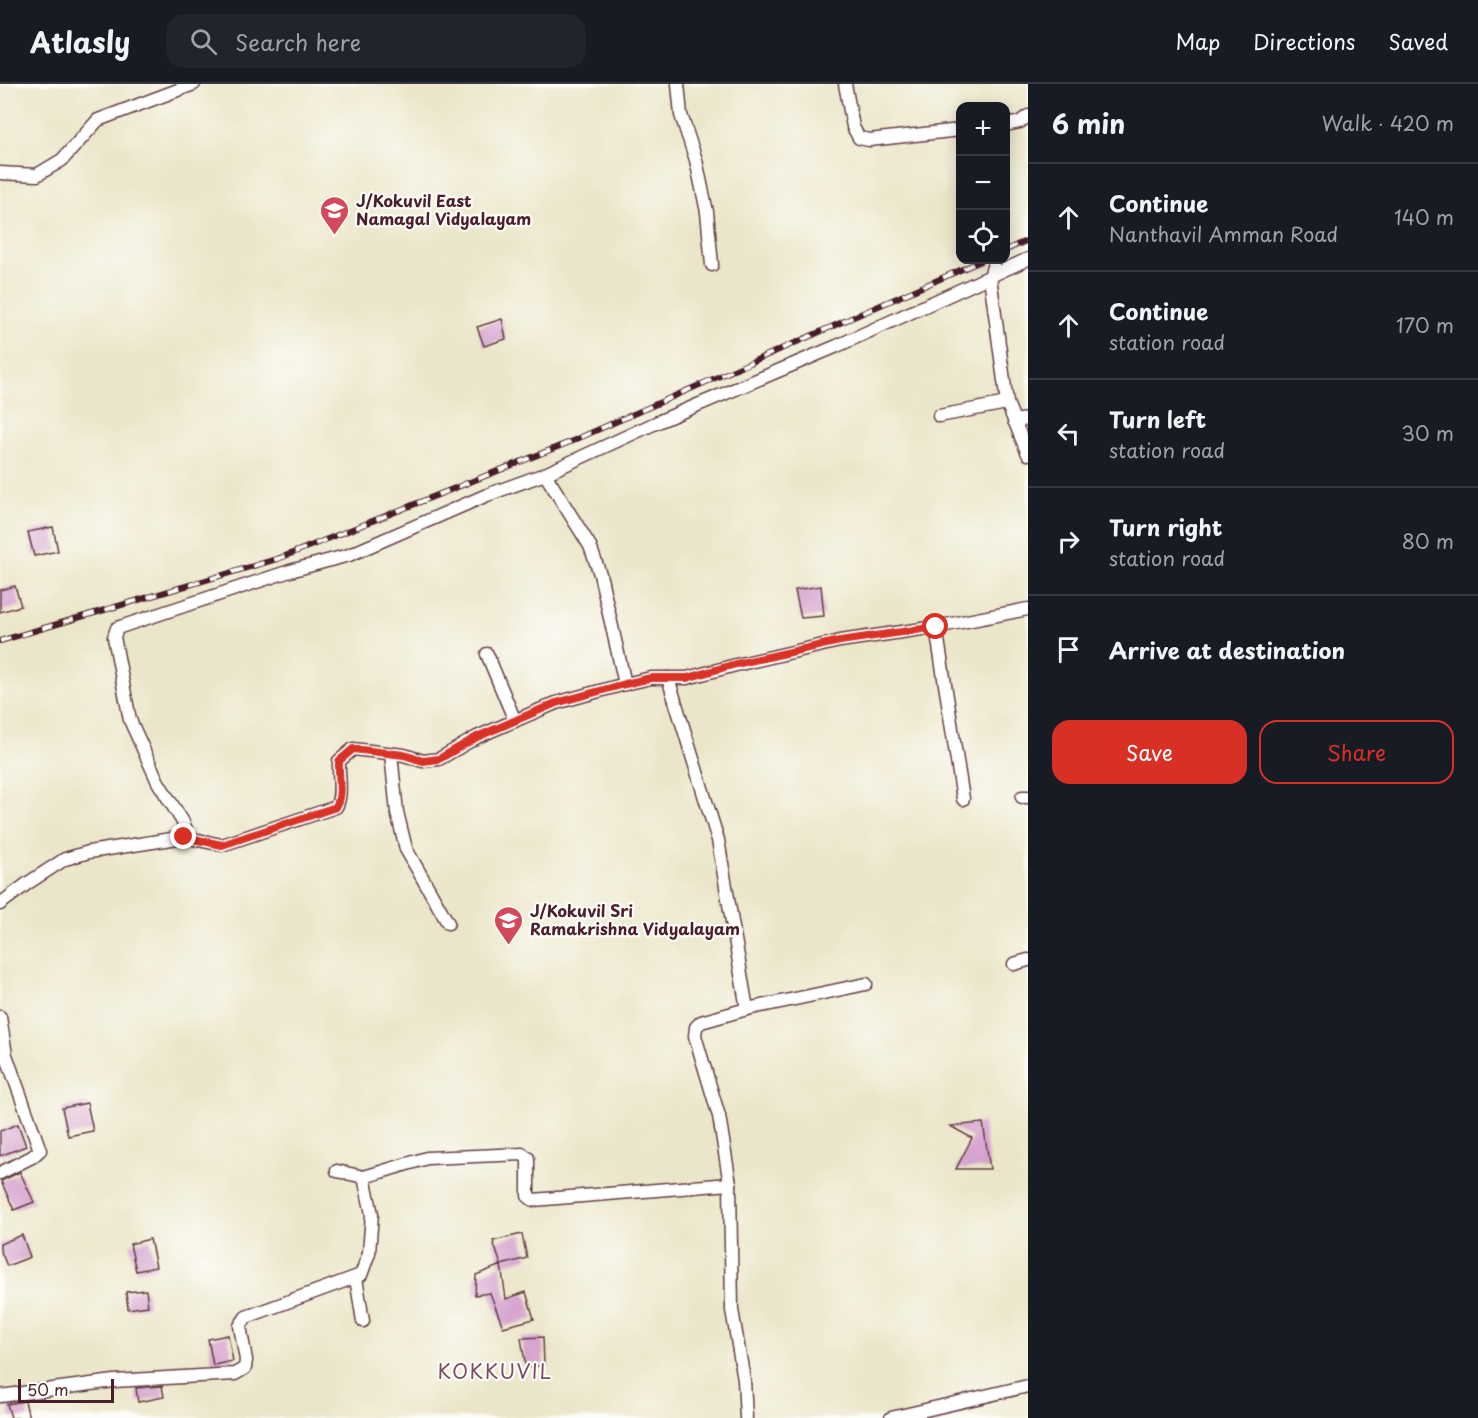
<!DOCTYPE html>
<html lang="en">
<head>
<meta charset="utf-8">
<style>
  :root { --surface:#171b24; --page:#20242c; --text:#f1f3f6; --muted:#9ea1a6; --line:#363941; --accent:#d93025 }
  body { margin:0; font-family:"Playpen Sans",sans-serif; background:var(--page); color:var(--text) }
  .controls { position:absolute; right:18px; top:18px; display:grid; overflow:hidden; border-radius:12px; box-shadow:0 3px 15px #0003 }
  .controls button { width:54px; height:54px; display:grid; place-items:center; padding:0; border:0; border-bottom:2px solid var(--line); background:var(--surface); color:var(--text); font:30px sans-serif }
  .scale { position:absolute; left:18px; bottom:15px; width:96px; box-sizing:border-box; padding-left:6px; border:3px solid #4a1f2b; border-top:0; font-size:16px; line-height:21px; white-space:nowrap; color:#4a1f2b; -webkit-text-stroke:4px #fdfcf7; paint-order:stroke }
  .stop { position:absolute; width:18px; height:18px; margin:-14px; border:4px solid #d93025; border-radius:50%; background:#fff }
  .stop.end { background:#d93025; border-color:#fff; box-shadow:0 2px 6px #0008 }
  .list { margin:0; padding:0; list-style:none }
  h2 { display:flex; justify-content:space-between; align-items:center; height:78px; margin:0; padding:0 24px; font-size:26px }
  h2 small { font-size:20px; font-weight:400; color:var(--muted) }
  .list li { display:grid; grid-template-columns:39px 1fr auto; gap:18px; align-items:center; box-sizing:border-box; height:108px; padding:0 24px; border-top:2px solid var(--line) }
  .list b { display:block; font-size:22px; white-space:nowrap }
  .list p { margin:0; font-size:20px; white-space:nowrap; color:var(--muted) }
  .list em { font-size:20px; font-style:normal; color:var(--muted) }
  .actions { display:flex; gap:12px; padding:18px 24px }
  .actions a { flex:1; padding:14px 0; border:2px solid var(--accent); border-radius:18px; text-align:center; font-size:21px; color:var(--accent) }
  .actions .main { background:var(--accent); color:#fff }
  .icon { flex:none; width:33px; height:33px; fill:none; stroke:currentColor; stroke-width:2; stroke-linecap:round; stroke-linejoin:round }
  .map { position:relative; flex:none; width:1028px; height:1334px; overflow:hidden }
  header { display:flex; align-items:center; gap:36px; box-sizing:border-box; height:84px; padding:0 30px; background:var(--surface); border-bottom:2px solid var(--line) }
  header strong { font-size:28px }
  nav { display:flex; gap:33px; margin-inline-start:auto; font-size:21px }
  .search { width:420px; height:54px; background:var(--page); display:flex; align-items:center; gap:15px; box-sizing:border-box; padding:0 21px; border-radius:18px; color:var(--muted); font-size:22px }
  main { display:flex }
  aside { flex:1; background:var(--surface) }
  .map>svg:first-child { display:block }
  .building { fill:#d6a2ce }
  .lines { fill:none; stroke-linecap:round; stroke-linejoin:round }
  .street-casing { stroke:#623d43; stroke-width:15 }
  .street { stroke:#fff; stroke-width:12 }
  .rail-casing { stroke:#4a1f2b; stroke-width:6 }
  .rail { stroke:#fdfcf7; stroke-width:4; stroke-dasharray:11; stroke-linecap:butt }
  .route { stroke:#d93025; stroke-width:8 }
  .labels { text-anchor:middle; stroke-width:4.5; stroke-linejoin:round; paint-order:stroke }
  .poi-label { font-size:16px; font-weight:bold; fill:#4a1f2b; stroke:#fdfcf7; text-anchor:start }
  .quarter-label { font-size:20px; letter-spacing:1.5px; fill:#7b4d64; stroke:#fdfcf7 }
</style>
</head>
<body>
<header>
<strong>Atlasly</strong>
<div class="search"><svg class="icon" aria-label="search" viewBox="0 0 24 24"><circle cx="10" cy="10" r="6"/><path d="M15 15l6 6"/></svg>Search here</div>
<nav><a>Map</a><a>Directions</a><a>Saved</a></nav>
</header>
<main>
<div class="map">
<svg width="1028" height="1334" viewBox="0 0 1028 1334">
  <rect width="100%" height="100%" fill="#fdfcf7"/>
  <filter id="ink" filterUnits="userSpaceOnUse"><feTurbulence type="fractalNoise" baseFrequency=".0167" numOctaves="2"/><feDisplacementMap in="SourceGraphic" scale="12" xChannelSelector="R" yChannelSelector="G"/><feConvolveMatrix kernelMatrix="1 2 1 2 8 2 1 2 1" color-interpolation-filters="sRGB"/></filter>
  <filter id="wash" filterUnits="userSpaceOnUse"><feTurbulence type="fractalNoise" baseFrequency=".008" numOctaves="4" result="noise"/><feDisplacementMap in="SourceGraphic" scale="24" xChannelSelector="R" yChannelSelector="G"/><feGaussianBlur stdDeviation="1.35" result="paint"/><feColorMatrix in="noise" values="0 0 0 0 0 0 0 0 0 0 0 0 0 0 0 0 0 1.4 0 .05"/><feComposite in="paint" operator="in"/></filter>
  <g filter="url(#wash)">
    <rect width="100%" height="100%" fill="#ebe6c9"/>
    <g id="blocks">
      <!-- building -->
      <g class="building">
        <polygon points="502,235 506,255 484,262 477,243"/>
        <polygon points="53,443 58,467 34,472 28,448"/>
        <polygon points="15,502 21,522 0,528 0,506"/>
        <polygon points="821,502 824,532 801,534 795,506"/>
        <polygon points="87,1019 93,1047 68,1052 62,1024"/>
        <polygon points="983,1039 990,1085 956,1085 972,1054 950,1042"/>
        <polygon points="18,1040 26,1062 0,1072 0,1047"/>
        <polygon points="20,1088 34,1118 14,1126 1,1097"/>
        <polygon points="522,1150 527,1174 501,1181 493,1157"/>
        <polygon points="22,1151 30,1173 7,1182 0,1165 0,1160"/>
        <polygon points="150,1155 156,1183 136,1187 130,1160"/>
        <polygon points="501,1181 506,1215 526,1208 534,1235 503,1243 490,1209 475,1211 476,1191"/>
        <polygon points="146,1206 148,1222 128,1225 126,1208"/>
        <polygon points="228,1251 233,1277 213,1281 208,1255"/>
        <polygon points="543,1253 544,1281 526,1284 521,1254"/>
        <polygon points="162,1302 164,1313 138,1318 136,1304"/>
        <polygon points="25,1317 29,1334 11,1334 7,1320"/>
      </g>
    </g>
  </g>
  <g filter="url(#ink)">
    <use href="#blocks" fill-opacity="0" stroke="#623d43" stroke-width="1.5"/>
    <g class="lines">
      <defs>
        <g id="street">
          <polyline points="678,0 681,31 696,76 707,128 712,181"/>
          <polyline points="845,0 853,43 859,54 869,56 960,46"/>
          <polyline points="1006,41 1020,38 1028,32"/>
          <polyline points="0,89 37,91 62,76 98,36 194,0"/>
          <polyline points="995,176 990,193 1007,319 1028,370"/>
          <polyline points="939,332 1007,319"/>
          <polyline points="1014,337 1028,335"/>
          <polyline points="545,390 590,462 600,490 625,600"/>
          <polyline points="936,543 963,715"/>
          <polyline points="487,570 515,637"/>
          <polyline points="668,594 718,756 747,925 701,938 696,943 695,952 719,1032 730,1100 732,1226 744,1296 746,1334"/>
          <polyline points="391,670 397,728 406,765 448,839"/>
          <polyline points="1022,713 1028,713"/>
          <polyline points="184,753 188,751 183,738 158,698 130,636 114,553 117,544 290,487 349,471 487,411 545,390 660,337 837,262 1028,175"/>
          <path d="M0,820L28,799L65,775L89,768L184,753L222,761L336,723C343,711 338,691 339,677L353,665L404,671L423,677L439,675L477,653L556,619L625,600L651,594H687L736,581L840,557L936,543L1028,525"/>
          <polyline points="1014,880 1028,876"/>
          <polyline points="747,925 866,900"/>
          <polyline points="0,933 6,971 40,1066 32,1073 0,1089"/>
          <polyline points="337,1087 364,1093 427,1074 522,1070 528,1074 528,1112 533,1116 730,1100"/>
          <polyline points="356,1194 363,1237"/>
          <polyline points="0,1312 114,1297 235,1290 245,1284 246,1276 240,1242 246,1233 361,1191 369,1169 372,1130 364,1093"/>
          <polyline points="891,1334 1028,1302"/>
        </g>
      </defs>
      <!-- street casing -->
      <use href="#street" class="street-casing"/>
      <!-- street -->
      <use href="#street" class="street"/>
      <defs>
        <g id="rail">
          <polyline points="1006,166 1028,156"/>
          <polyline points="0,557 280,474 570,358 983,176"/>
        </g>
      </defs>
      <!-- rail casing -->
      <use href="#rail" class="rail-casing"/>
      <!-- rail -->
      <use href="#rail" class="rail"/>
    </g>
  </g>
  <g class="lines" filter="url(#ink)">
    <!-- route -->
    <path class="route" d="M184,753L222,761L336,723C343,710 338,692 339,677L353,665L404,671L423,677L439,675L477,653L556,619L625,600L651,594H687L736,580L840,557L936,543"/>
  </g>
  <!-- icons -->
  <defs>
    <symbol id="school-pin" viewBox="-11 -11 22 30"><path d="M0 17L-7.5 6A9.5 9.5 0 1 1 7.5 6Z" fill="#d1495b" stroke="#fdfcf7"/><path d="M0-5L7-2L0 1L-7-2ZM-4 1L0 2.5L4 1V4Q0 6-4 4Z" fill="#fff"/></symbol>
  </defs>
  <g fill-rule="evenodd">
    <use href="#school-pin" x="318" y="110" width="33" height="45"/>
    <use href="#school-pin" x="492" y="820" width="33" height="45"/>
  </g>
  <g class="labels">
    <!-- poi labels -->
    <g class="poi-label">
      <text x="356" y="123">J/Kokuvil East<tspan x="356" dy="18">Namagal Vidyalayam</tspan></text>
      <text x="530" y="833">J/Kokuvil Sri<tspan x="530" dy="18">Ramakrishna Vidyalayam</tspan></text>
    </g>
    <!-- quarter labels -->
    <g class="quarter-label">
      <text x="495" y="1295">KOKKUVIL</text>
    </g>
  </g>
</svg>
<div class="controls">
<button>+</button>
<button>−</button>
<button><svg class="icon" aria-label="locate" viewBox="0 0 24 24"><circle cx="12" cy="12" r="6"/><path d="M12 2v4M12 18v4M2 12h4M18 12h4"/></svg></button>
</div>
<div class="scale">50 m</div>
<div class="stop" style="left:936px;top:543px"></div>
<div class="stop end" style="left:184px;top:753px"></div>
</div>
<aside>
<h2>6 min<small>Walk · 420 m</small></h2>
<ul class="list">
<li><svg class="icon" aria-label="ahead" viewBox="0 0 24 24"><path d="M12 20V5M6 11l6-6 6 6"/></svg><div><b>Continue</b><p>Nanthavil Amman Road</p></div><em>140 m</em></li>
<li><svg class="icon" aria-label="ahead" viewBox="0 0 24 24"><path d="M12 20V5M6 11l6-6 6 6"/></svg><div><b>Continue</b><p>station road</p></div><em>170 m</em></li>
<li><svg class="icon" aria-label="left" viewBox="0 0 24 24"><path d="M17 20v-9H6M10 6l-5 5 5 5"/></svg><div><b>Turn left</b><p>station road</p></div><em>30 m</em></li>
<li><svg class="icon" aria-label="right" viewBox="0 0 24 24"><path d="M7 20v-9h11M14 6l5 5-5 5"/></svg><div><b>Turn right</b><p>station road</p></div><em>80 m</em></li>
<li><svg class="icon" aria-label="arrive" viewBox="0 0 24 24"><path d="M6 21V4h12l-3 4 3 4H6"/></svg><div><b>Arrive at destination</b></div></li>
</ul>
<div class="actions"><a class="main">Save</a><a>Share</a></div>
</aside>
</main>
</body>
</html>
